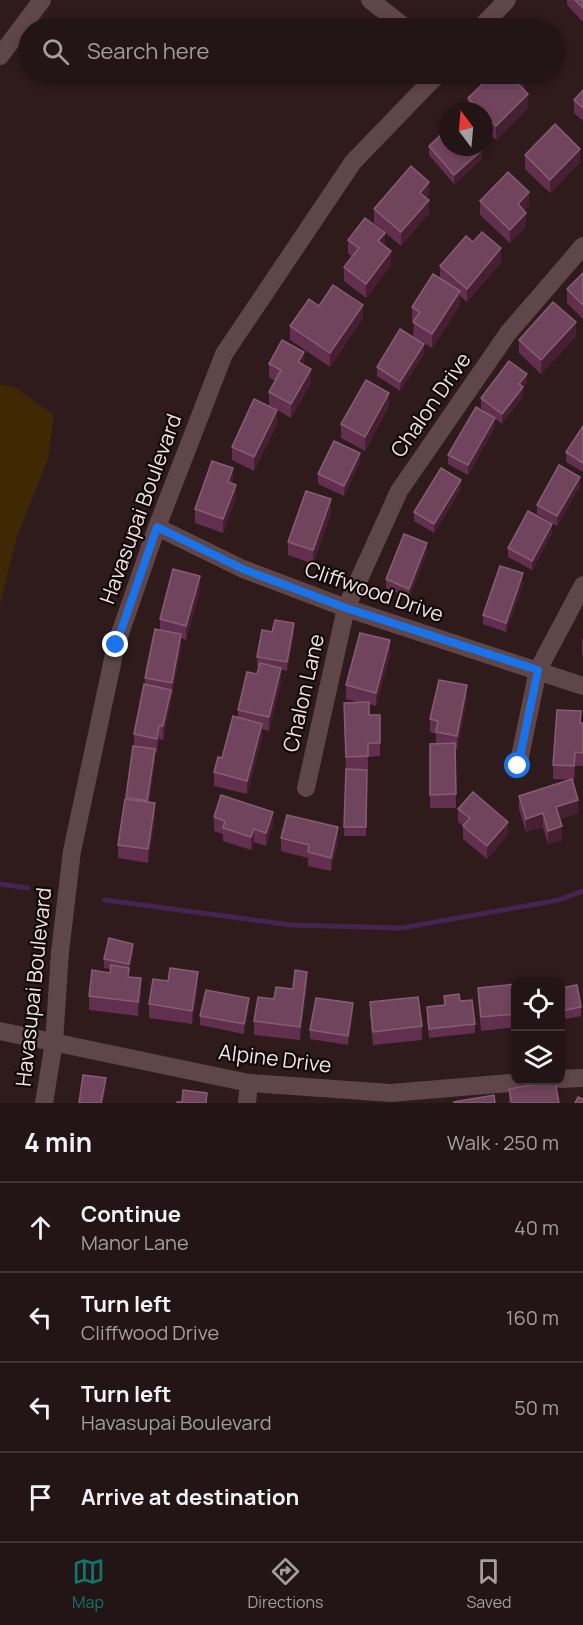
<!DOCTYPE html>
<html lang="en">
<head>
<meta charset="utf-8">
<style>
  :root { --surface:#231415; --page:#2b1d1e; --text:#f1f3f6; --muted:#a39ea0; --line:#403334; --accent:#0f766e }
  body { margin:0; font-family:Manrope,sans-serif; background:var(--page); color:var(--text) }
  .controls { position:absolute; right:18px; bottom:18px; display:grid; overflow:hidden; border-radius:12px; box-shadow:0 3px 9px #0003 }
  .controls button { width:54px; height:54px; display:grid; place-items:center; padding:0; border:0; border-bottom:2px solid var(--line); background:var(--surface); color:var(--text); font:30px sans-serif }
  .compass { position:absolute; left:439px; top:102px; width:54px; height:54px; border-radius:50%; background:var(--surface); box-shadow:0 3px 9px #0003; rotate:344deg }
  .stop { position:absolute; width:18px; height:18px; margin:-14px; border:4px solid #1a73e8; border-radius:50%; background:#fff }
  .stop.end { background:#1a73e8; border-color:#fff; box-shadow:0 2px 6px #0008 }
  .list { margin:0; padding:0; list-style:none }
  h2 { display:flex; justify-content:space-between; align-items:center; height:78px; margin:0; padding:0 24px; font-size:26px }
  h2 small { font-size:20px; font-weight:400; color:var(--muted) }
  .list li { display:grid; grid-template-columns:39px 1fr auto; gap:18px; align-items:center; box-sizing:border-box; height:90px; padding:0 24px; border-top:2px solid var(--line) }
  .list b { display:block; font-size:22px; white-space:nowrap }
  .list p { margin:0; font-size:20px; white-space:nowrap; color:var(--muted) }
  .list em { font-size:20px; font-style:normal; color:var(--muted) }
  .icon { flex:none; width:33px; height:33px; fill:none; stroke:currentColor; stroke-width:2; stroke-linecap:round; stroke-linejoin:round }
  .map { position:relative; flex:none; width:583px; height:1103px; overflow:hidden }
  .search { position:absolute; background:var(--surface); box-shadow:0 3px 9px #0003; left:18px; right:18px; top:18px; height:66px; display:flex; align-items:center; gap:15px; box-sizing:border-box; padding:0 21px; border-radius:33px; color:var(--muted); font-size:22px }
  .sheet { height:438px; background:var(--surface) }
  nav { display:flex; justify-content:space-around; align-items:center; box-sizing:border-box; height:84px; border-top:2px solid var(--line); background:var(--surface); font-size:16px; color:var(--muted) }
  nav a { display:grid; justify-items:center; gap:3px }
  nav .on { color:var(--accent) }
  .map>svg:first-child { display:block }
  .green { fill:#412804 }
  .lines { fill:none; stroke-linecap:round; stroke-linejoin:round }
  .stream { stroke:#462351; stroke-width:5 }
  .minor { stroke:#5f4648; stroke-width:18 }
  .wall { fill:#62304e }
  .shaded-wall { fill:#471f33 }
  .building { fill:#71445e; stroke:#865d73; stroke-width:1.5 }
  .route { stroke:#1a73e8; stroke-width:8 }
  .labels { text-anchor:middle; stroke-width:4.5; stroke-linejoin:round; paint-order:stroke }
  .street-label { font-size:21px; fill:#f2e3e4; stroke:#110809 }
</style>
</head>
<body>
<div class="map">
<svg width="583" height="1103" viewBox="0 0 583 1103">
  <rect width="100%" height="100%" fill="#2f1a1c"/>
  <!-- green -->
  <polygon class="green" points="0,384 14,387 54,415 48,459 17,536 0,605"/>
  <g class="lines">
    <!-- stream -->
    <g class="stream">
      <polyline points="0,884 28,888"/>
      <polyline points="105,900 291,925 401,928 559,900 583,891"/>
    </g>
    <!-- minor -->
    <g class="minor">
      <polyline points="370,0 406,28"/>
      <polyline points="480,28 507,0"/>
      <polyline points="0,56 42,0"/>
      <polyline points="157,527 243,569 346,608 583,686"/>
      <polyline points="518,766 538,670 583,585"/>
      <polyline points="306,788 346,608 399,491 508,333 583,246"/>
      <polyline points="0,1031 249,1083 391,1093 547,1080"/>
      <polyline points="560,1079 583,1078"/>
      <polyline points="44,1103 54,1042 60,952 72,851 116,645 157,527 224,354 353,162 438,74"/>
      <polyline points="247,1103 249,1083"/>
    </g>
  </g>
  <!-- wall -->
  <g class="wall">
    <polygon points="567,0 583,0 583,22 567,5"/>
    <polygon points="525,90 524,91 528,108 496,140 484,128 484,111 468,111 468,98"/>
    <polygon points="583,90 583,121 574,113 574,100"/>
    <polygon points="429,146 448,147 482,159 454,184 429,155"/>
    <polygon points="525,155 580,162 550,193 525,169"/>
    <polygon points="429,195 426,198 429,213 401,246 374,223 374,209"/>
    <polygon points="480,201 529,205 524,211 526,226 510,243 480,215"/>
    <polygon points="348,240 385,246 391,265 366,298 344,281 344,267 352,257 348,253"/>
    <polygon points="473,242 501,262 467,302 460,296 460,305 432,348 413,336 414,322 412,320 412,307 440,279 440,266"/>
    <polygon points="583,273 583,319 567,303 567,289"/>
    <polygon points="319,306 363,318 330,367 290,340 290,326"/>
    <polygon points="576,336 541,374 519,353 519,340"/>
    <polygon points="424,354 400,391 377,376 377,367"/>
    <polygon points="269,364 304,365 311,383 291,418 269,405 269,392 275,381 269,377"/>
    <polygon points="527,383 523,388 523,396 502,424 481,408 481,398"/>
    <polygon points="389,406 365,451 341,438 341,424"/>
    <polygon points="277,424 254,471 232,460 232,447"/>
    <polygon points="583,426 583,472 566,462 566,452"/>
    <polygon points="495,427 468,475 448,464 448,455"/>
    <polygon points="360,462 344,496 318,484 318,474"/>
    <polygon points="233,482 236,498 223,533 195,523 195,509"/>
    <polygon points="580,486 557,526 537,514 537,505"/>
    <polygon points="461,489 434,533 414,521 414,512"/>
    <polygon points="331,513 313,564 288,555 288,542"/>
    <polygon points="552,533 532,570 508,557 508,548"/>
    <polygon points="427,552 409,598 386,588 386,579"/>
    <polygon points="523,583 506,632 483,624 483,615"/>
    <polygon points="200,590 186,640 181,638 181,647 163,740 159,739 157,753 155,752 155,759 149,802 155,817 148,863 118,858 118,845 134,746 134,734 145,684 145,678 160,630 160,619"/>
    <polygon points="272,632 294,633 287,671 281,670 281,681 269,731 262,729 262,737 247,794 214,786 214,772 222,758 238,718 238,710 257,674 259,666 257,666 257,657"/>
    <polygon points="583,637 583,656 582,655 582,642"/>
    <polygon points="390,654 376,706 369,704 369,715 380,743 380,756 368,757 368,769 361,770 367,770 366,836 344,836 346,770 344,717 362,703 346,699 346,685"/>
    <polygon points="467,699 457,750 456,749 456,808 430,808 430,744 436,743 436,734 430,732 430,719"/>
    <polygon points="581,723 583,724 583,766 575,766 574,780 572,780 578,813 560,819 562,840 548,844 543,827 526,832 519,809 519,796 570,780 553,779 553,765"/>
    <polygon points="458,809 508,835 487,859 463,839 463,826 458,822"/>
    <polygon points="214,817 273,825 266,846 254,842 251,850 223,841 223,834 214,831"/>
    <polygon points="281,838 338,841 331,871 308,866 308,858 281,851"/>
    <polygon points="133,953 129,972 129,977 141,992 138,1016 89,1010 89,996 110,973 111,969 104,968 104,959"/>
    <polygon points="516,984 516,1027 481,1031 478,1001 478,988"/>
    <polygon points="307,985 300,1040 254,1035 254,1021 274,999 293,989"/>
    <polygon points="198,986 192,1024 149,1018 149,1004"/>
    <polygon points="561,988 581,1007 581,1016 561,1020"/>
    <polygon points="444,996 460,1001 475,1024 475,1033 429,1038 427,1016 427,1007 444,1005"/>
    <polygon points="370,1002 422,1026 422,1040 373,1045 370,1016"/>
    <polygon points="249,1007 244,1034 200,1025 200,1016"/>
    <polygon points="353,1013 348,1045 310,1039 310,1030"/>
    <polygon points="509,1089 559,1103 509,1103"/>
  </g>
  <!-- shaded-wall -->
  <g class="shaded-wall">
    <polygon points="525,76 525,90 518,97 518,84"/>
    <polygon points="528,94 528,108 496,140 496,126"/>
    <polygon points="580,149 580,162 550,193 550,180"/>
    <polygon points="482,150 482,159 454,184 454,175"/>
    <polygon points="429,182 429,195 420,206 420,193"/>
    <polygon points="529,192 529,205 518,218 518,204"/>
    <polygon points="429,200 429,213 401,246 401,232"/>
    <polygon points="526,213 526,226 510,243 510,230"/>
    <polygon points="385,233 385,246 378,241"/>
    <polygon points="501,248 501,262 467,302 467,289"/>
    <polygon points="391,251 391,265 366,298 366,284"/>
    <polygon points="460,291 460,305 432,348 432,334"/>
    <polygon points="363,305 363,318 330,367 330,353"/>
    <polygon points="576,322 576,336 541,374 541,360"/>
    <polygon points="424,344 424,354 400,391 400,382"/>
    <polygon points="304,352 304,365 298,362"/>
    <polygon points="311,369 311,383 291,418 291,404"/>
    <polygon points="527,374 527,383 523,388 523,396 502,424 502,414 519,384"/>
    <polygon points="389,393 389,406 365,451 365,437"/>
    <polygon points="277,410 277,424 254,471 254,457"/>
    <polygon points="495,418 495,427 468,475 468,465"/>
    <polygon points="360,453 360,462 344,496 344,486"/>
    <polygon points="233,468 233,482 228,495 228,482"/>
    <polygon points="580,477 580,486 557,526 557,516"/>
    <polygon points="461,480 461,489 434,533 434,524"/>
    <polygon points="236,485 236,498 223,533 223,519"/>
    <polygon points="331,499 331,513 313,564 313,550"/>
    <polygon points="552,524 552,533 532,570 532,561"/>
    <polygon points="427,543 427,552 409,598 409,589"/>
    <polygon points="523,573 523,583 506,632 506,623"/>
    <polygon points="200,576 200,590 186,640 186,626"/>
    <polygon points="294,623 294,633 287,671 287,662"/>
    <polygon points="181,634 181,647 172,697 172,683"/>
    <polygon points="390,640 390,654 376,706 376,693"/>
    <polygon points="281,668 281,681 269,731 269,717"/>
    <polygon points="467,685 467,699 457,750 457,736"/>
    <polygon points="171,690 171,703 163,740 163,726"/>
    <polygon points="262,724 262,737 247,794 247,781"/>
    <polygon points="159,726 159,739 157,753 157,739"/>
    <polygon points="155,749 155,759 147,810 147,801"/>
    <polygon points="578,800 578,813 556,820 556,807"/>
    <polygon points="155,803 155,817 148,863 148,849"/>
    <polygon points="273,812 273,825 266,846 266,833"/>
    <polygon points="543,813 543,827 526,832 526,819"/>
    <polygon points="508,822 508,835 487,859 487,846"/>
    <polygon points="562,826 562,840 548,844 548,831"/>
    <polygon points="338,827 338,841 331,871 331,858"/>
    <polygon points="254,829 254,842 251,850 251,837"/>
    <polygon points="133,944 133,953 129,972 129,981 128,977 129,964"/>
    <polygon points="198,972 198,986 192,1024 192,1011"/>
    <polygon points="307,972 307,985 300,1040 300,1027"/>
    <polygon points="141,978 141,992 138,1016 138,1002"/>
    <polygon points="249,998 249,1007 244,1034 244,1024"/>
    <polygon points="353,1003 353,1013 348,1045 348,1036"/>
    <polygon points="106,1078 106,1088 103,1103 101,1103"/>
  </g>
  <!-- building -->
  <g class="building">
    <polygon points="575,0 583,0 583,8"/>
    <polygon points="493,74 523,74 525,76 518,84 528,94 496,126 484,115 484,111 480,111 468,98"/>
    <polygon points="583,90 583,108 574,100"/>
    <polygon points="555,124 580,149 550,180 525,155"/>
    <polygon points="445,131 448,134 448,147 480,147 482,150 454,175 429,146"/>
    <polygon points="411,166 429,182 420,193 429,200 401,232 374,209"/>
    <polygon points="508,172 529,192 518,204 526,213 510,230 480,201"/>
    <polygon points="365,218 385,233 378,241 391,251 366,284 344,267 359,248 348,240"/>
    <polygon points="482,232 501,248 467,289 440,266 466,236 473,242"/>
    <polygon points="583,273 583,305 567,289"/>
    <polygon points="433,274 460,291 432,334 413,322 420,312 412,307"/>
    <polygon points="333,285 363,305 330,353 290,326 309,299 319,306"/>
    <polygon points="553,302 576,322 541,360 519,340"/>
    <polygon points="400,329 424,344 400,382 377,367"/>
    <polygon points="282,340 304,352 298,362 311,369 291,404 269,392 281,370 269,364"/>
    <polygon points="509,361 527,374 519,384 523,387 502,414 481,398"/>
    <polygon points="366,380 389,393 365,437 341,424"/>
    <polygon points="254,399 277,410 254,457 232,447"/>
    <polygon points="476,407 495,418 468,465 448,455"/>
    <polygon points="583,426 583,463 566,452"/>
    <polygon points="334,441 360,453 344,486 318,474"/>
    <polygon points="212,461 233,468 228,482 236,485 223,519 195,509"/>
    <polygon points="559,465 580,477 557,516 537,505"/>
    <polygon points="441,468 461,480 434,524 414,512"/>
    <polygon points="306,491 331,499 313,550 288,542"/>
    <polygon points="528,511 552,524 532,561 508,548"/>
    <polygon points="404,534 427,543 409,589 386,579"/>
    <polygon points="500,566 523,573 506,623 483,615"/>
    <polygon points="173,569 200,576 186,626 160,619"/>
    <polygon points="275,620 294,623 287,662 257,657 262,630 272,632"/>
    <polygon points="155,629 181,634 172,683 145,678"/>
    <polygon points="360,633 390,640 376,693 346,685"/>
    <polygon points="260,663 281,668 269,717 238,710 247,672 257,674"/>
    <polygon points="439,680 467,685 457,736 436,732 438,721 430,719"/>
    <polygon points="144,684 171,690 163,726 159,726 157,739 134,734"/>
    <polygon points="369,702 369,715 380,715 380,743 368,743 368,756 346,757 344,703"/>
    <polygon points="557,710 581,711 580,723 583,723 583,753 575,752 574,766 553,765"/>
    <polygon points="233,716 262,724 247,781 214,772 218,757 222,758"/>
    <polygon points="455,743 456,794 430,795 430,744"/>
    <polygon points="133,746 155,749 147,801 126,797"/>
    <polygon points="346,769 367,770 366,827 344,827"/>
    <polygon points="572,779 578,800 556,807 562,826 548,831 543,813 526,819 519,796"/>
    <polygon points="473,792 508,822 487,846 463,826 470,818 458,809"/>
    <polygon points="221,795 273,812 266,833 254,829 251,837 223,828 225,821 214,817"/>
    <polygon points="125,799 155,803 148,849 118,845"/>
    <polygon points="287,815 338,827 331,858 308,852 309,845 281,838"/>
    <polygon points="109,938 133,944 129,964 104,959"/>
    <polygon points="111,965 129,968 128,977 141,978 138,1002 89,996 92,970 110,973"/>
    <polygon points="170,968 198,972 192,1011 149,1004 153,979 168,981"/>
    <polygon points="295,970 307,972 300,1027 254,1021 258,997 274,999 276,987 293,989"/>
    <polygon points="516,984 516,1014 481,1017 478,988"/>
    <polygon points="577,985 581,1007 561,1011 561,988"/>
    <polygon points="206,990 249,998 244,1024 200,1016"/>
    <polygon points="459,994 460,1001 472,1000 475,1024 429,1029 427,1007 445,1005 444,996"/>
    <polygon points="418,997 422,1026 373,1032 370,1002"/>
    <polygon points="316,998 353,1003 348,1036 310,1030"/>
    <polygon points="83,1075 106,1078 101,1103 79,1103"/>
    <polygon points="555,1081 559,1103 512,1103 509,1089"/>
    <polygon points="183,1090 207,1093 206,1103 177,1103 177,1102 182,1102"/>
    <polygon points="494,1095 495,1103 454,1103 454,1102"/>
    <polygon points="578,1097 583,1099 583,1103 575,1103"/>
  </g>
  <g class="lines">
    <!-- route -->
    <polyline class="route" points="116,645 157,527 243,569 346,608 538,670 518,766"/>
  </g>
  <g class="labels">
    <!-- street labels -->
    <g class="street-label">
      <text transform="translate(431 405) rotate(-55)" y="7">Chalon Drive</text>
      <text transform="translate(141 509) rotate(-70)" y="7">Havasupai Boulevard</text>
      <text transform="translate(374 592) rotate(19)" y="7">Cliffwood Drive</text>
      <text transform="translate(304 693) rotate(-77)" y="7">Chalon Lane</text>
      <text transform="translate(34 987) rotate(-84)" y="7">Havasupai Boulevard</text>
      <text transform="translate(275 1059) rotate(7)" y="7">Alpine Drive</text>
    </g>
  </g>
</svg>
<div class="controls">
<button><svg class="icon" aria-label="locate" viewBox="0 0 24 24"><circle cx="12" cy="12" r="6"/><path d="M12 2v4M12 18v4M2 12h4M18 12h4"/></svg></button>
<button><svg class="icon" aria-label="layers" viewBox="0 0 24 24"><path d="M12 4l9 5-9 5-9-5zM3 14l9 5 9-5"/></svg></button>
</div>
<svg class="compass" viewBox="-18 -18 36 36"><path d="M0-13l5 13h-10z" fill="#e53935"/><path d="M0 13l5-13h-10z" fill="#a39ea0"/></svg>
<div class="stop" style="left:518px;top:766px"></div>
<div class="stop end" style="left:116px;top:645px"></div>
<div class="search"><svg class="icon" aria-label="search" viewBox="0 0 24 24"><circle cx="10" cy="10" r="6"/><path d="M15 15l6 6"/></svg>Search here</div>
</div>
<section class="sheet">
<h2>4 min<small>Walk · 250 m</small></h2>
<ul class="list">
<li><svg class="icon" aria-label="ahead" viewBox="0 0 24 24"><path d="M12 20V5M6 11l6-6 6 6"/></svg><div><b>Continue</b><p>Manor Lane</p></div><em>40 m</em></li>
<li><svg class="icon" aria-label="left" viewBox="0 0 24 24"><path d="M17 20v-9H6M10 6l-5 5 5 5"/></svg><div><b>Turn left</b><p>Cliffwood Drive</p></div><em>160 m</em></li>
<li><svg class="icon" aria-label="left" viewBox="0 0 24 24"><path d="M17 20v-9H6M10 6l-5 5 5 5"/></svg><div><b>Turn left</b><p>Havasupai Boulevard</p></div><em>50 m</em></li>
<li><svg class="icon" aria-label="arrive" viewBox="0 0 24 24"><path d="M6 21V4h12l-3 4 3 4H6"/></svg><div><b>Arrive at destination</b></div></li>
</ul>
</section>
<nav>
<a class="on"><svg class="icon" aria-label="map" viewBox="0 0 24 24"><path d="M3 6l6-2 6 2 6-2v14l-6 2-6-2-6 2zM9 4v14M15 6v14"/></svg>Map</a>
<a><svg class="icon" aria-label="directions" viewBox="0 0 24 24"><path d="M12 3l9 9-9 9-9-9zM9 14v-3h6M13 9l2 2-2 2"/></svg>Directions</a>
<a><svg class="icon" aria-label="saved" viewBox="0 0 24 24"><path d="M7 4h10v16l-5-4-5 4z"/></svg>Saved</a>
</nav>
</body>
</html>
